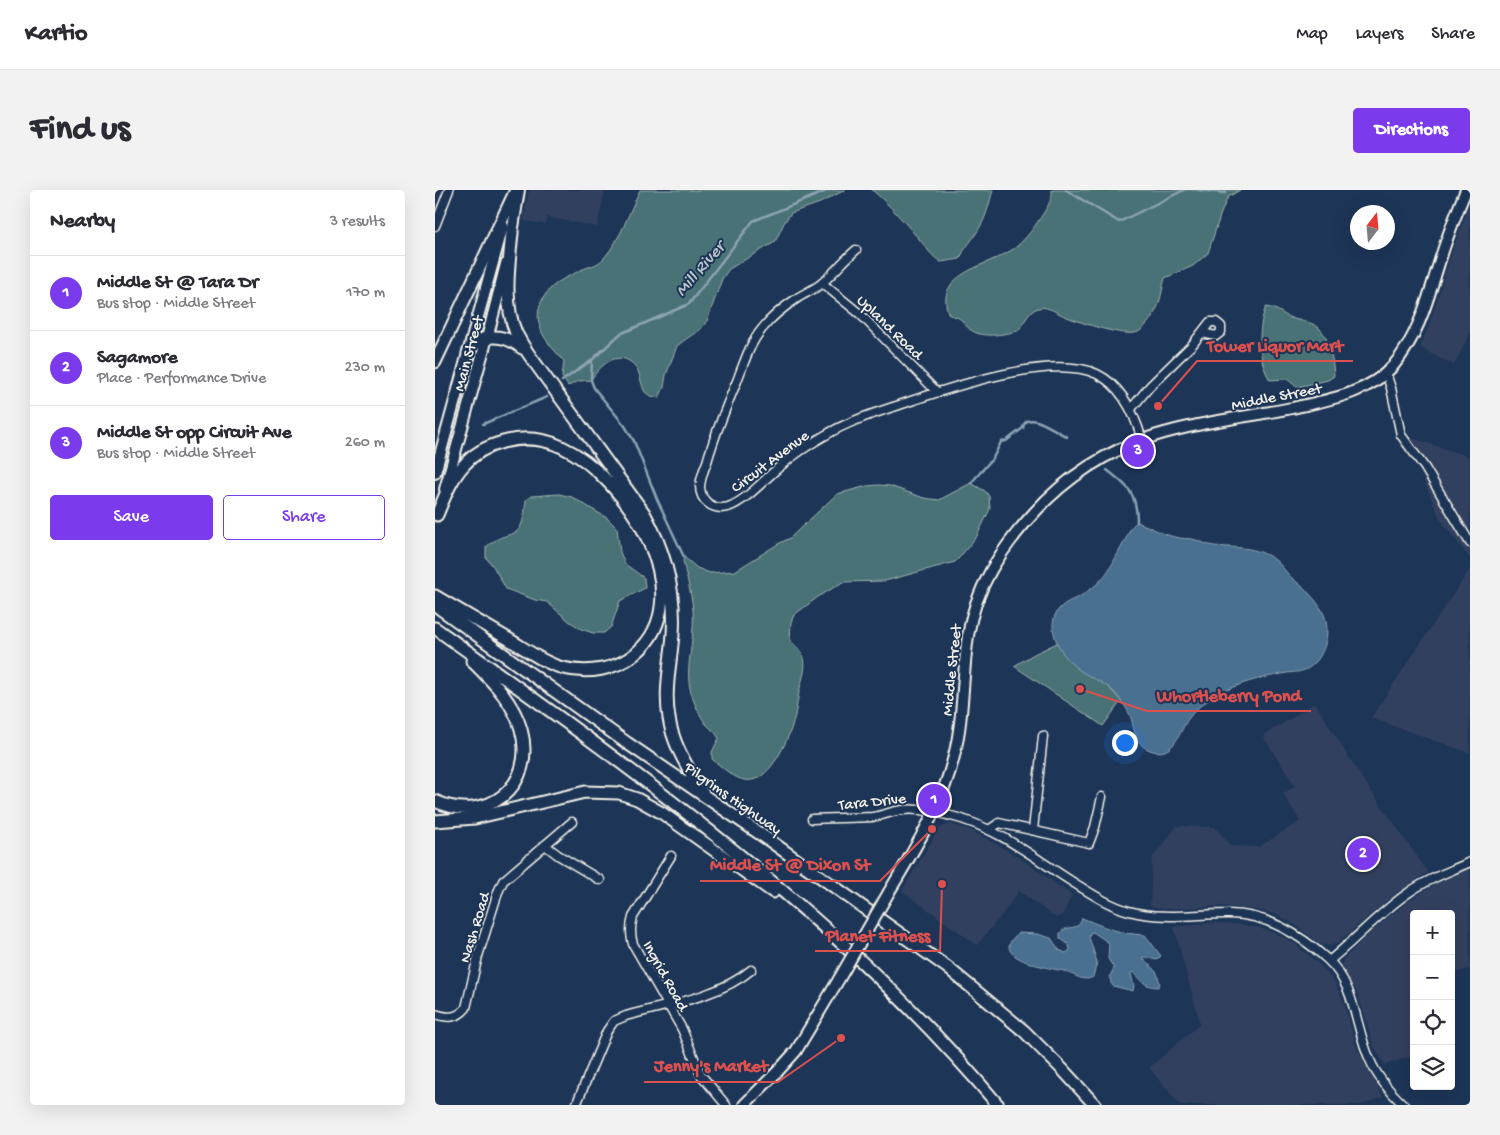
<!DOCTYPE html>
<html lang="en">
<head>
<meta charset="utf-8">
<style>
  :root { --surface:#fff; --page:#f2f2f3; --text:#2b2b33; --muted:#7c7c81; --line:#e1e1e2; --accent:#7c3aed }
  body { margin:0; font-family:"Gochi Hand",sans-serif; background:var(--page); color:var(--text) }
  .controls { position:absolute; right:15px; bottom:15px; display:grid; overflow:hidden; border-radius:5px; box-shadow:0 5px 20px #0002 }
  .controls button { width:45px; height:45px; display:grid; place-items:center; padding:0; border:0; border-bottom:1px solid var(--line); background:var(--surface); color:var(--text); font:25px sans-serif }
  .compass { position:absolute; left:915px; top:15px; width:45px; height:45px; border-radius:50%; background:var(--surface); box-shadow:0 5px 20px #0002; rotate:16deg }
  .you { position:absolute; left:689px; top:552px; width:18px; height:18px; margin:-12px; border:4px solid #fff; border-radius:50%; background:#1a73e8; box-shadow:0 0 0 8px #1a73e833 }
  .badge { display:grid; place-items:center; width:32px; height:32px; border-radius:50%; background:var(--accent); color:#fff; font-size:16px; font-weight:700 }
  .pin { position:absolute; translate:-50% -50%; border:2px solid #fff; box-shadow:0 1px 5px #0006 }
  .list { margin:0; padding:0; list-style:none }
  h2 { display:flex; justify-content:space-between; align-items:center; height:65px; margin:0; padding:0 20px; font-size:21px }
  h2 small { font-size:16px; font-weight:400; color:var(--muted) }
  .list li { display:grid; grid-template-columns:32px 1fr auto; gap:15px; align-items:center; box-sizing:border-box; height:75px; padding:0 20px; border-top:1px solid var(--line) }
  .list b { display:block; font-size:19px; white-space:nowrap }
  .list p { margin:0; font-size:16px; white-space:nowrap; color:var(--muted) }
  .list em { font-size:16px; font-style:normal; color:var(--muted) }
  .actions { display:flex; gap:10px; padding:15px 20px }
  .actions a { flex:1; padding:11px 0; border:1px solid var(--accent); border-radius:5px; text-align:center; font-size:18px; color:var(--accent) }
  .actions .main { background:var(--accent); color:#fff }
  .icon { flex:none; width:28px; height:28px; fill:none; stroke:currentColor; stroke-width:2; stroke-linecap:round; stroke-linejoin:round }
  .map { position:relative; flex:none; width:1035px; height:915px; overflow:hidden; border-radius:5px }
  header { display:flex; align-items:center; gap:30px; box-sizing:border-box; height:70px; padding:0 25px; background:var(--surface); border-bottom:1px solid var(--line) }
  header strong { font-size:24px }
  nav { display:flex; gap:28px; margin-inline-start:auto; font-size:18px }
  .intro { display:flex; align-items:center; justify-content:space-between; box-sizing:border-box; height:120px; padding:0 30px }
  h1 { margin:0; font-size:35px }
  .button { padding:12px 22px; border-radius:5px; background:var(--accent); color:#fff; font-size:18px; font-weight:700 }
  main { display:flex; gap:30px; padding:0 30px }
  aside { flex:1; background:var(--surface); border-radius:5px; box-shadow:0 5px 20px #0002 }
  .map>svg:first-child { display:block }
  .built { fill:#31415e }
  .green { fill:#4a7276; stroke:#9fb2af }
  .water { fill:#486f90; stroke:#8da3b3 }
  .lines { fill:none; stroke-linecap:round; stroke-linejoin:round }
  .stream { stroke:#8da3b3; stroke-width:2.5 }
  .minor-casing { stroke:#f4f1e8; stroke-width:11 }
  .major-casing { stroke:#f4f1e8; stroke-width:14 }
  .highway-casing { stroke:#f4f1e8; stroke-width:15 }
  .minor { stroke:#1d3557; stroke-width:8 }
  .major { stroke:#1d3557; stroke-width:10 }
  .highway { stroke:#1d3557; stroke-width:11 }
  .major-bridge-casing { stroke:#f4f1e8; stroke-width:14; stroke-linecap:butt }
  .major-bridge { stroke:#1d3557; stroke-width:10 }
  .labels { text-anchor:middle; stroke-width:4; stroke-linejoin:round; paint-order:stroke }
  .street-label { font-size:16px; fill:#f4f1e8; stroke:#1d3557 }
  .water-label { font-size:18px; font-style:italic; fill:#b8c4c9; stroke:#1d3557 }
  .leader { fill:none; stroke:#dc504e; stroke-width:2 }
  .callout-dot { fill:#dc504e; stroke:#1d3557; stroke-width:2 }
  .callout-label { font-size:18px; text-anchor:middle; font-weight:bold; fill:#dc504e; stroke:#1d3557; stroke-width:4; stroke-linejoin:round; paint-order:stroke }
</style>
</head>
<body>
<header>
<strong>Kartio</strong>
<nav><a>Map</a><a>Layers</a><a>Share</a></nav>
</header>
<div class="intro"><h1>Find us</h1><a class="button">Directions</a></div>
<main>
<aside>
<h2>Nearby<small>3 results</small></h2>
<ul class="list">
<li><span class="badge">1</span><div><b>Middle St @ Tara Dr</b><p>Bus stop · Middle Street</p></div><em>170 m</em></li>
<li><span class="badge">2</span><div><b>Sagamore</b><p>Place · Performance Drive</p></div><em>230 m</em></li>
<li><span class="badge">3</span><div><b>Middle St opp Circuit Ave</b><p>Bus stop · Middle Street</p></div><em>260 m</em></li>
</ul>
<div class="actions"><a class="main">Save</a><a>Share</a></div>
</aside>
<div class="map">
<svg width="1035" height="915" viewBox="0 0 1035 915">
  <rect width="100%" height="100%" fill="#1d3557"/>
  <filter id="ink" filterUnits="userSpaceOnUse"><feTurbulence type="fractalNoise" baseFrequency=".02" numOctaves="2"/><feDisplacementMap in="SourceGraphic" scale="10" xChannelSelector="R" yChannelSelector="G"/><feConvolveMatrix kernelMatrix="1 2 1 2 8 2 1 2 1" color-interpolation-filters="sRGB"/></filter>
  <g filter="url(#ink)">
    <!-- built -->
    <g class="built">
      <polygon points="94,0 170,0 162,37 112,27 111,34 88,31"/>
      <polygon points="1035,11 1035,144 1019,175 985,158 994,136 1016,65"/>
      <polygon points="974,247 1035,267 1035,369 1005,329 984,279 964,254"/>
      <polygon points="1035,379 1035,563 936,528"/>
      <polygon points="880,513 925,585 993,682 954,709 902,753 895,756 885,754 859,734 843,725 824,720 786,716 728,719 715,716 717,668 742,636 780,637 796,656 824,657 865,631 848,604 860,596 828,546"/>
      <polygon points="517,634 537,641 559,653 585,668 637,705 628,724 621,728 584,701 566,726 542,755 467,701 503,640 509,636"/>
      <polygon points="1035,678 1035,779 1016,783 1016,724 979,724 979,867 970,868 950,875 938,855 927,816 921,801 906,777 909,769 934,743 975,710 1009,689"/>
      <polygon points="778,733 804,734 824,738 842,744 860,754 887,777 900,793 908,810 921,856 948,907 926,915 745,915 714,878 765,834 739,737"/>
    </g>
    <!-- green -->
    <g class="green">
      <path d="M205,0H410L385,13L356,23L349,33L340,52L294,79L287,89L272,131L265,140L251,149L242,156L231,185L229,197L224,208C219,207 214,206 210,202C205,194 206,183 200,176C184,158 165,175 156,190L144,191L133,196L127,187L129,171C121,162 110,151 106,140C98,120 108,102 125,91C131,87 139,84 146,80C154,76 162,76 169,68C186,49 194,22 205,0Z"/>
      <path d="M437,0H558C554,14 551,29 542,42C536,52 529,58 525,69L506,72C495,65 492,58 484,49C469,32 455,15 437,0Z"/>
      <path d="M617,0H805L793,7L786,23L773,63L758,76L730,88C727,99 726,112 720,122C717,128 709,139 703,142C691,148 644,132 632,127C623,124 613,115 603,118C595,120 588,134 583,141C570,144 548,149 536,140C526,133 530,128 514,125C496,82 557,76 581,57C592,48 600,36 608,24C612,17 618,9 617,0Z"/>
      <path d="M831,117C844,119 845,123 856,128C864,131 875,131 883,137C895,147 898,171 899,186L893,190L862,197L852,189L835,190C823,172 822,137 831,117Z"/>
      <path d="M536,293L550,301L554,306L555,319L542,346L524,368L520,372L450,391L408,392L383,407L359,425L356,432L355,450C359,455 368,462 369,468C372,479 366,492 364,502C362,513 361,525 357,536C352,552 336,587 317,590C303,593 288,578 277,569V562L284,548C280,542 276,539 271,534C265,526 259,513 256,503C250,482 257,460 258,438C260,412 253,395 248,371L249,367L262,378L275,383L300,381L343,354L355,348L402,304L432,296L444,295L455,296L489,308L504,310Z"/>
      <path d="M124,304L137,307L172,328L182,338L185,362L190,374L209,388L210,398L185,411L176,437L169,443H158L146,439L134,431L112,412L100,410L71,399L58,376L51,368V357C78,334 86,358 91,310L96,306Z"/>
      <polygon points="622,453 658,487 671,494 686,511 668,536 579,476 599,464"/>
    </g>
    <!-- water -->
    <g class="water">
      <path d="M702,332C716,337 730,346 745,348C751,349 756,348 761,350C767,352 773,355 779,356C801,358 820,356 839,369C847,375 851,383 858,389C869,397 886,414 890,427C896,446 888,472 870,480C863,483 854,482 847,484C825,488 804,493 784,504C772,510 762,517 754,528C744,541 740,567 718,561C701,557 700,542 696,528C694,522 690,516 686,511C675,493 659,491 643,479C627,467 608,437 624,419C631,411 639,410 647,405C653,401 660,396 665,391C675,381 681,366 688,354C693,346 694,337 702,332Z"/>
      <path d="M647,728C669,737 685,744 710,745L726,766L722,770L710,767L708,768L722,783L725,794L723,797C711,797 706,791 698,782L696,784L699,796L698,801L678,796L676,793L675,786L679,778L673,769L674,753L658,742L655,743L654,747L662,772L658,787C648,793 639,784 629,781C619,779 573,772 574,756C575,751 580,746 583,743L602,744L616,748L624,760L631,763L635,760L634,755L625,748V743C632,734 644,742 647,728Z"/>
    </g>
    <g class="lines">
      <!-- stream -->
      <g class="stream">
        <polyline points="631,0 684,32 749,0"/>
        <polyline points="763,0 790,3 791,0"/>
        <polyline points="157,170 156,190 159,198 190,236 199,251 222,309 249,367"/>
        <polyline points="127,191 157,170 185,144 254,114 318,31 394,0"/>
        <polyline points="48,234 112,207"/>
        <path d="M672,280C693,296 702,303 702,332"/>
        <path d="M536,293L558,268L566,252L571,251L588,238C591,218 622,242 632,247"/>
      </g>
      <defs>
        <g id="minor">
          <polyline points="0,36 14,0"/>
          <path d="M421,60C409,70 398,84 386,94C379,99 371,103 364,107C350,116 337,126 327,139C315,153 309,173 302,191C291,217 280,244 272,272C269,279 266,288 265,296C265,311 278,321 293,317C312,311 332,286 348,274C360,264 375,254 389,246C415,230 444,222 473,212C518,197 617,163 662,184C687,196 700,225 707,250"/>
          <polyline points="387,93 425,124 502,202"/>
          <polyline points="951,183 956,198 966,245 990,278 1035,353"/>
          <polyline points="696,219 715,196 757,155 775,132 781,132 786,136 786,142 781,146 767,143"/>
          <path d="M377,629C397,628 417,628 437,627C447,626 457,621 467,620C482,618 501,622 516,626C563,637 603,671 644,696C660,706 676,716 694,721C726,730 760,724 792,724C830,723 866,745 893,770C921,796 920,838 935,870C942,887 955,902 969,915"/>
          <polyline points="554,640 564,633 654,653 660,637 667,607"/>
          <polyline points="598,640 608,546"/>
          <polyline points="110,655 123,665 165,690"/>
          <path d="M236,666L198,727C195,737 195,744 198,754L247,839L266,885L291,915"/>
          <path d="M894,771C921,749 944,723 973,703C992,689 1014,682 1035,672"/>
          <path d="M0,824C12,828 22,829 31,818L43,766L63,702L68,691L137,632"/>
          <path d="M141,915L172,841L179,831L191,826C231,815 284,807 316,780"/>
        </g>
        <g id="major">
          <polyline points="76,50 84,0"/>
          <polyline points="0,283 68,36"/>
          <polyline points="10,299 55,137 71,74"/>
          <path d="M454,702C480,658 507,616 519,566C529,527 527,486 533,446C540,398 566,359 598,324C630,288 673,260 719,246C764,232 812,227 857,218C892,210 933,204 958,176C988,141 996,94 1011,52C1017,34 1024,17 1031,0"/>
          <polyline points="309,915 343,881 361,861 404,789"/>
        </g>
        <g id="highway">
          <path d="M77,43C74,74 68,113 81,143C85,151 90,159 95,166L209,323C230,361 241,401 238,444C236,472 229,500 234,528C238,556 254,579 268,604"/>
          <path d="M33,163C45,141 70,144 87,158"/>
          <polyline points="0,172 81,0"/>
          <path d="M0,406C25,421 50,435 75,450C92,460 109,473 128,478C153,484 180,480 200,464C269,407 190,286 127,257C108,248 87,247 68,252C53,256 39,263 29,275C16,289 9,308 2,325"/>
          <polyline points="0,415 192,553 331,648 513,778 589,841 628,880 660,915"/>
          <path d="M0,438C200,581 404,725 563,915"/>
          <path d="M0,611C52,635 102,596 86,539C78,511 57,491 37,471"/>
          <polyline points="0,631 40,628 150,602 184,603 202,609 227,623 338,702"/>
        </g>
      </defs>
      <!-- minor casing -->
      <use href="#minor" class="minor-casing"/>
      <!-- major casing -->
      <use href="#major" class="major-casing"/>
      <!-- highway casing -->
      <use href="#highway" class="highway-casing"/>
      <!-- minor -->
      <use href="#minor" class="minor"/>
      <!-- major -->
      <use href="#major" class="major"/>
      <!-- highway -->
      <use href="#highway" class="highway"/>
      <defs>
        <polyline id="major-bridge" points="404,789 454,702"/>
      </defs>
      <!-- major-bridge casing -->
      <use href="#major-bridge" class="major-bridge-casing"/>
      <!-- major-bridge -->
      <use href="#major-bridge" class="major-bridge"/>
    </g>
  </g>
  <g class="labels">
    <!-- street labels -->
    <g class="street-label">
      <text transform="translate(456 136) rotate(44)" y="6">Upland Road</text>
      <text transform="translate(32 163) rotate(-75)" y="6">Main Street</text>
      <text transform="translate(841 205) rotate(-11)" y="6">Middle Street</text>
      <text transform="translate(334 270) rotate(-37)" y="6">Circuit Avenue</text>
      <text transform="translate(515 480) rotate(-84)" y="6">Middle Street</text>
      <text transform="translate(299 607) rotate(35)" y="6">Pilgrims Highway</text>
      <text transform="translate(437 610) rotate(-6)" y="6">Tara Drive</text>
      <text transform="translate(38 737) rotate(-73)" y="6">Nash Road</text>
      <text transform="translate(232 785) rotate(61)" y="6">Ingrid Road</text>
    </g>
    <!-- water labels -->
    <g class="water-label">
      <text transform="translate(264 78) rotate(-49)" y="6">Mill River</text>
    </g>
  </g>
  <!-- callouts -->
  <path class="leader" d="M723 216L762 171H918M645 499L712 521H876M497 639L445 691H265M507 694L505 761H380M406 848L343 892H209"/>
  <g class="callout-dot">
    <circle cx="723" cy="216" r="5"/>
    <circle cx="645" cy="499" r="5"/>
    <circle cx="497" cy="639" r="5"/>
    <circle cx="507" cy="694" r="5"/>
    <circle cx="406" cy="848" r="5"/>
  </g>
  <g class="callout-label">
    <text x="840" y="161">Tower Liquor Mart</text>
    <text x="794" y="511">Whortleberry Pond</text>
    <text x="355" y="680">Middle St @ Dixon St</text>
    <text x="443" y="751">Planet Fitness</text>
    <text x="276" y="881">Jenny's Market</text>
  </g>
</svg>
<div class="controls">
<button>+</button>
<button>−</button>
<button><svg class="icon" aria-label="locate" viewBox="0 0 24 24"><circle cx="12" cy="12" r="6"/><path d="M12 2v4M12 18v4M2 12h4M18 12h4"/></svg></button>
<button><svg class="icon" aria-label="layers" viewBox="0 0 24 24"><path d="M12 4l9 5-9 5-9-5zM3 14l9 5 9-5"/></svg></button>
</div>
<svg class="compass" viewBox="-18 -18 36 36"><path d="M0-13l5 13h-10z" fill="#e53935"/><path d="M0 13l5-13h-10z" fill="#7c7c81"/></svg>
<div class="you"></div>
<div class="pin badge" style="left:499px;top:610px">1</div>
<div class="pin badge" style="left:928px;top:664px">2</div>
<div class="pin badge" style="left:703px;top:261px">3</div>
</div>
</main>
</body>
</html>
